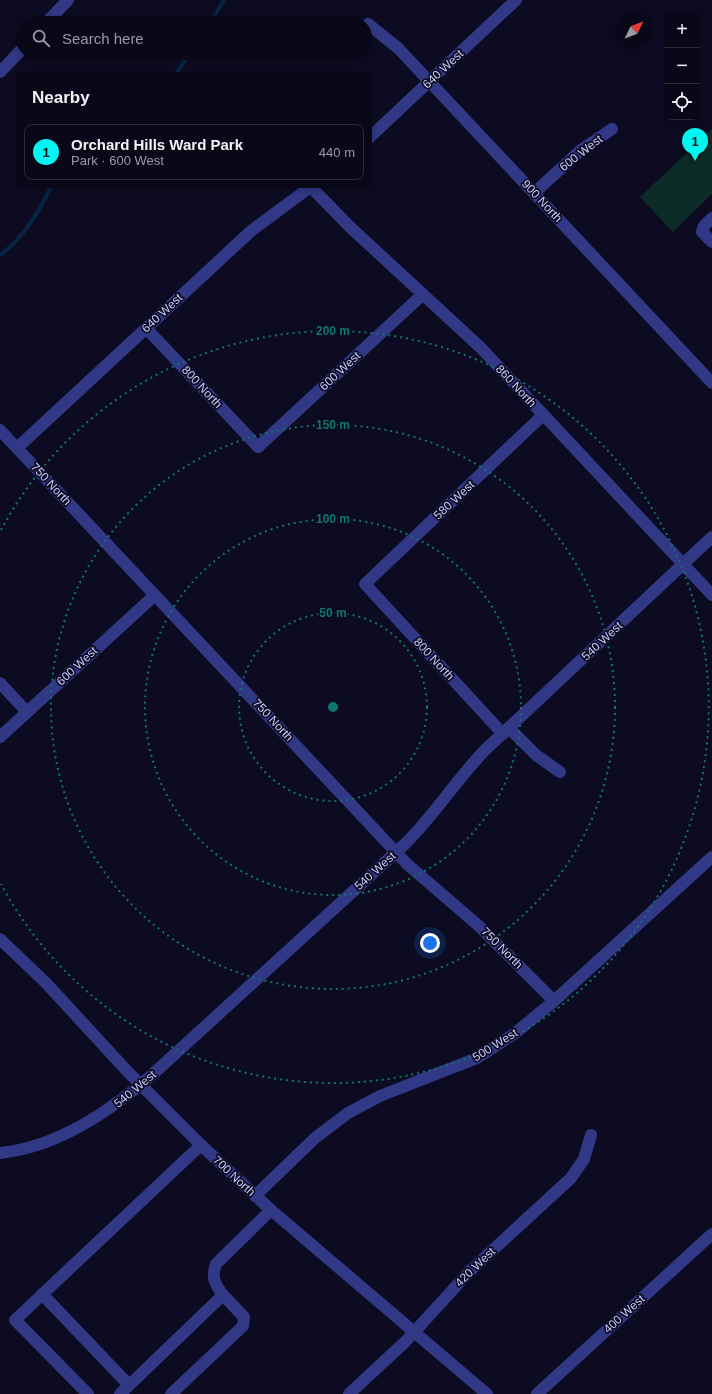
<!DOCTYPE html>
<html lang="en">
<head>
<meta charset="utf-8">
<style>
  :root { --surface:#090819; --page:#171626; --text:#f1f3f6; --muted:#999aa2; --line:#292938; --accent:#00f6f1 }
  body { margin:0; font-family:Helvetica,sans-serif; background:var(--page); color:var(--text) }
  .controls { position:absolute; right:12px; top:12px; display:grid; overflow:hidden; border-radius:8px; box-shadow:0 2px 6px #0003 }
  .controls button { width:36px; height:36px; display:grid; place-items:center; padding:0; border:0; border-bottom:1px solid var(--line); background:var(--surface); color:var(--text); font:20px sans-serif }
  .compass { position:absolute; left:616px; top:12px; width:36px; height:36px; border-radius:50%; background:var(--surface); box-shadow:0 2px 6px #0003; rotate:47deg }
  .you { position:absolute; left:430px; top:943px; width:14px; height:14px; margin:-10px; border:3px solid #fff; border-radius:50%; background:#1a73e8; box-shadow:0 0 0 6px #1a73e833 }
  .badge { display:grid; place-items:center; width:26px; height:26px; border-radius:50%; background:var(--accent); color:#111; font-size:13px; font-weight:700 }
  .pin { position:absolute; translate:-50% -33px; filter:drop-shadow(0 1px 2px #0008) }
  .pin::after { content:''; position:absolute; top:21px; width:14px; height:12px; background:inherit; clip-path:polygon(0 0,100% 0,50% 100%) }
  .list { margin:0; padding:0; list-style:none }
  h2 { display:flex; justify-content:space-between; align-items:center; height:52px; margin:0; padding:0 16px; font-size:17px }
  h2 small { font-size:13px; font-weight:400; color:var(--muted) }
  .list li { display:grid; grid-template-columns:26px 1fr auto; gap:12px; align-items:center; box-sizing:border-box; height:56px; margin:0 8px 8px; padding:0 8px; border:1px solid var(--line); border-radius:8px }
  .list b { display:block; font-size:15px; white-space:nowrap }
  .list p { margin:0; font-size:13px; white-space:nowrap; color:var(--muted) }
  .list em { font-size:13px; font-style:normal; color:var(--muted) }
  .icon { flex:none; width:22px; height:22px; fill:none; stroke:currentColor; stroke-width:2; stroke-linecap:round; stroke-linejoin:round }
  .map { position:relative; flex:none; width:712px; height:1394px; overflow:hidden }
  .search { position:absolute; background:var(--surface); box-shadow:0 2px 6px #0003; left:16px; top:16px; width:356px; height:44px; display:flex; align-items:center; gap:10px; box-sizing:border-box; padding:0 14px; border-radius:22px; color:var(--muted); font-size:15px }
  .panel { position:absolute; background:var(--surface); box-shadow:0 2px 6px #0003; left:16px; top:72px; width:356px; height:116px; border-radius:8px }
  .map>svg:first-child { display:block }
  .green { fill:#0d2b27 }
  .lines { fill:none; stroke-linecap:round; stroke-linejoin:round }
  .stream { stroke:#062444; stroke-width:4 }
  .minor { stroke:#313885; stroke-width:12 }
  .ring { fill:none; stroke:#0f766e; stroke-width:2; stroke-dasharray:2 4 }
  .labels { text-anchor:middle; stroke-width:3.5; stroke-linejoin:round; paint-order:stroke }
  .street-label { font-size:12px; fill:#cbcbff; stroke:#0c0b21 }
  .centre { fill:#0f766e; stroke:#0c0b21; stroke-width:2 }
  .ring-label { font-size:12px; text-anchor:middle; font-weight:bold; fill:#0f766e; stroke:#0c0b21; stroke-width:3.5; stroke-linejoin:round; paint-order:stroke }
</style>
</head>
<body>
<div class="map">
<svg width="712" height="1394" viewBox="0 0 712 1394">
  <rect width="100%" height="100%" fill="#0c0b21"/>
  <!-- green -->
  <polygon class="green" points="712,129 712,194 673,232 640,197"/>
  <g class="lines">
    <!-- stream -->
    <g class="stream">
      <polyline points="210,23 224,0"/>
      <polyline points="175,75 190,53"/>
      <path d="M0,255C24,238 39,211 52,185"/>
    </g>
    <!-- minor -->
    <g class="minor">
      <polyline points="46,23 68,0"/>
      <polyline points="368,24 398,48 712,383"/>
      <polyline points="0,72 23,48"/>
      <polyline points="369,138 516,0"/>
      <polyline points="311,187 350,227 481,348 712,595"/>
      <polyline points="534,193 581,150 612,129"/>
      <polyline points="712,218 704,226 702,232 712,242"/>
      <polyline points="146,328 258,447 422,295"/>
      <polyline points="0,430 407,864 480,927 554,1001"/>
      <polyline points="17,448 251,231 313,185"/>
      <polyline points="0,683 27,712"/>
      <polyline points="509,728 536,755 560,772"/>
      <polyline points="503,734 365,584 543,415"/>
      <polyline points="0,737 155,595"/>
      <polyline points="0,939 46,983 128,1072 201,1145 271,1210 487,1394"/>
      <path d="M0,1153C58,1147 110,1111 153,1074L406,843C435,814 457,779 485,750L712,537"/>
      <polyline points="255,1196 315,1138 348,1113 380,1096 477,1058 514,1034 554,1001 712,857"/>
      <polyline points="42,1294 129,1385"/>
      <polyline points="88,1394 15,1320 201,1145"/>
      <path d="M120,1394L223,1295C215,1284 211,1278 216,1264L271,1210"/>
      <polyline points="171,1394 243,1326 244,1317 223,1295"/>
      <polyline points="349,1394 405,1342 470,1271 571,1178 584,1159 591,1135"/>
      <polyline points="537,1394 712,1234"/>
    </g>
  </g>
  <!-- distance rings -->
  <g class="ring">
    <circle cx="333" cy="707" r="94"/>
    <circle cx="333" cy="707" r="188"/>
    <circle cx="333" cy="707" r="282"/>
    <path d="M1 530A376 376 0 1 1 1 884"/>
  </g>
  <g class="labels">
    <!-- street labels -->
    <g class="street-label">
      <text transform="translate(443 69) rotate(-43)" y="4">640 West</text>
      <text transform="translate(581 153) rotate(-38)" y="4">600 West</text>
      <text transform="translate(542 201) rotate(47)" y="4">900 North</text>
      <text transform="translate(162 313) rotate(-43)" y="4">640 West</text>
      <text transform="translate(340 371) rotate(-43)" y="4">600 West</text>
      <text transform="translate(516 386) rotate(47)" y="4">860 North</text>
      <text transform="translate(202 387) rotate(47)" y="4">800 North</text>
      <text transform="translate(51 484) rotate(47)" y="4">750 North</text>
      <text transform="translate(454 500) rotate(-43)" y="4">580 West</text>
      <text transform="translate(602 641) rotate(-43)" y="4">540 West</text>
      <text transform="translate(434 659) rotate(47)" y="4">800 North</text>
      <text transform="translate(77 666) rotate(-43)" y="4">600 West</text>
      <text transform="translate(273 720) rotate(47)" y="4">750 North</text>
      <text transform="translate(375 871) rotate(-42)" y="4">540 West</text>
      <text transform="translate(502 948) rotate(45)" y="4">750 North</text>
      <text transform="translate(495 1045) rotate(-32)" y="4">500 West</text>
      <text transform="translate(135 1089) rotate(-40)" y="4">540 West</text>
      <text transform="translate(234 1176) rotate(43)" y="4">700 North</text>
      <text transform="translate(475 1267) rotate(-44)" y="4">420 West</text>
      <text transform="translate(624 1314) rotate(-42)" y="4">400 West</text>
    </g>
  </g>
  <circle cx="333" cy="707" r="6" class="centre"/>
  <g class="ring-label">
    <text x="333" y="335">200 m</text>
    <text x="333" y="429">150 m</text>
    <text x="333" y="523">100 m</text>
    <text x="333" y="617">50 m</text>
  </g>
</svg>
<div class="controls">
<button>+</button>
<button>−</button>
<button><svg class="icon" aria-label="locate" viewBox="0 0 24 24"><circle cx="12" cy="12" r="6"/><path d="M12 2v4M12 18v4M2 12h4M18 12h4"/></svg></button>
</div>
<svg class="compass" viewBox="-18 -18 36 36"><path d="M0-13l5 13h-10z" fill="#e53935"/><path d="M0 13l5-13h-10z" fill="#999aa2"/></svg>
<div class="you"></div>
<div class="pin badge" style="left:695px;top:161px">1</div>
<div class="search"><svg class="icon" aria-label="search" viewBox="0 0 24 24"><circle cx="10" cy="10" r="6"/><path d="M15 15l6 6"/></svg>Search here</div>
<section class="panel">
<h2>Nearby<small></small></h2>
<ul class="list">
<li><span class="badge">1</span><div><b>Orchard Hills Ward Park</b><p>Park · 600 West</p></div><em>440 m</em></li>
</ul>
</section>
</div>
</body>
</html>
